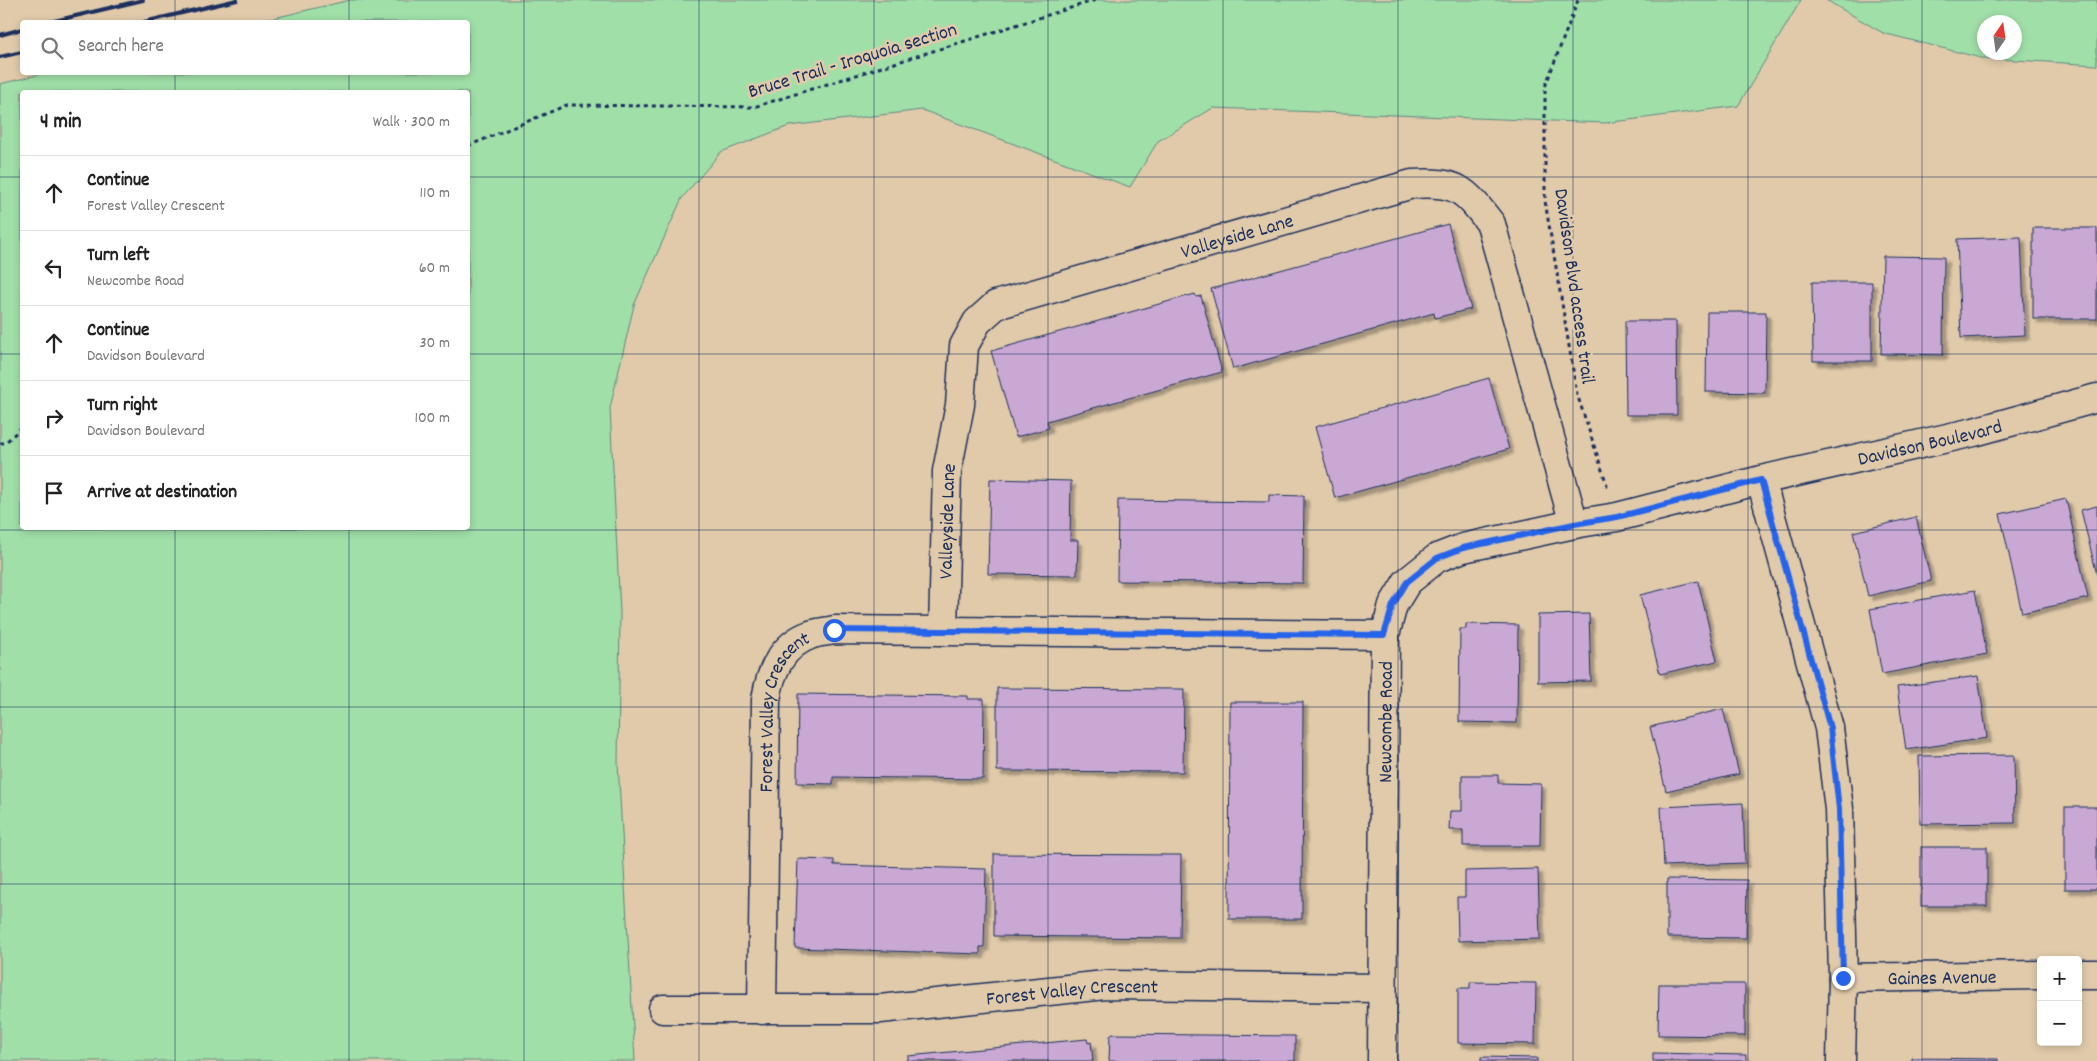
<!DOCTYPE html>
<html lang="en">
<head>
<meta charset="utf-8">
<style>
  :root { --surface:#fff; --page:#f2f2f2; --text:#222; --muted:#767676; --line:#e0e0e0 }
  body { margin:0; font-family:Dekko,sans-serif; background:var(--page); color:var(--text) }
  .controls { position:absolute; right:15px; bottom:15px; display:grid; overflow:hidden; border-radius:5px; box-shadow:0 2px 8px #0003 }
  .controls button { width:45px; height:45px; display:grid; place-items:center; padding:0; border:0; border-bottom:1px solid var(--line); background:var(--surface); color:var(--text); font:25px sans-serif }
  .compass { position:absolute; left:1977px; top:15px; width:45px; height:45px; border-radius:50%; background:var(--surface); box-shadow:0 2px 8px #0003; rotate:13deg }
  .stop { position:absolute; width:15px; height:15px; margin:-11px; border:4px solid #2563eb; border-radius:50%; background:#fff }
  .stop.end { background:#2563eb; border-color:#fff; box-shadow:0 1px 5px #0008 }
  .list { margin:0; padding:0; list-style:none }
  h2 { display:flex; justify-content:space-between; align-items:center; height:65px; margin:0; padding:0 20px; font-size:21px }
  h2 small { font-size:16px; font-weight:400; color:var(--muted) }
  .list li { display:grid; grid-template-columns:32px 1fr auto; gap:15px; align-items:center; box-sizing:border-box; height:75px; padding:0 20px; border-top:1px solid var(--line) }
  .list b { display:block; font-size:19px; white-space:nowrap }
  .list p { margin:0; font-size:16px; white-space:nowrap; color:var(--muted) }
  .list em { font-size:16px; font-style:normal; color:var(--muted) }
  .icon { flex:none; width:28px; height:28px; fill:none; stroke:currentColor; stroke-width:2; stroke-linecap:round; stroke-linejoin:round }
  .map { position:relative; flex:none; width:2097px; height:1061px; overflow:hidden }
  .search { position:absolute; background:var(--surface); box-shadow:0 2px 8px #0003; left:20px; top:20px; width:450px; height:55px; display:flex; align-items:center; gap:12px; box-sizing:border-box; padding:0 18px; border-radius:5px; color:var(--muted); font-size:19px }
  .panel { position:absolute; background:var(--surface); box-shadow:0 2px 8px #0003; left:20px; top:90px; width:450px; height:440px; border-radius:5px }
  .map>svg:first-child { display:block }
  .green { fill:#a0dfa8; stroke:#5e8783; fill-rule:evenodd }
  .building { fill:#c9a9d4; stroke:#1b2f5e; filter:url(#shadow) }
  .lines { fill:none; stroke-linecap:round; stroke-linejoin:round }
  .minor-casing { stroke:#1b2f5e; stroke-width:31 }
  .path { stroke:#1b2f5e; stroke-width:3; stroke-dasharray:4 4; stroke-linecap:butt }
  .minor { stroke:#e0caaa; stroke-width:28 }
  .rail { stroke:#1b2f5e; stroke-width:4 }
  .route { stroke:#2563eb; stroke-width:6 }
  .grid { fill:none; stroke:#1b2f5e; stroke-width:1; stroke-opacity:0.55 }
  .labels { text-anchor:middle; stroke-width:5; stroke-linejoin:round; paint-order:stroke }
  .street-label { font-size:20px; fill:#1b2f5e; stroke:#e0caaa }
</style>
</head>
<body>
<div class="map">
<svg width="2097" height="1061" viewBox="0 0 2097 1061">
  <defs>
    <filter id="shadow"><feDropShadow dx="4.5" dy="4.5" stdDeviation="1" flood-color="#0004"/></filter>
  </defs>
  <rect width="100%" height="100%" fill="#e0caaa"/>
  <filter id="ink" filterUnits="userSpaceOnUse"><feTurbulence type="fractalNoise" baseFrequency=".02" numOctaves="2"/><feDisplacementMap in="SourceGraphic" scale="10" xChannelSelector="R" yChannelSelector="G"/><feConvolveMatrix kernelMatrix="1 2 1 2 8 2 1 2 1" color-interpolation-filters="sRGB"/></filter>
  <g filter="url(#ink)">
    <!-- green -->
    <g class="green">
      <path d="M350,0H1801L1738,106L1605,123L1213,108L1158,141L1130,187L922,110L789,126L721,152L682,198L634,305L610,408L620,613L618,763L635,1061H0V84L49,72H468V22H257ZM468,92V528H22V92Z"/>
      <path d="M1826,0H2097V65L1981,58L1883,33ZM2014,22V52H1984V22Z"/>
    </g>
    <!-- building -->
    <g class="building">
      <polygon points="1448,224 1471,309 1435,318 1434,313 1233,369 1211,289"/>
      <rect x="2033" y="228" width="64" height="91"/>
      <polygon points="2021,237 2025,335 1961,338 1957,239"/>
      <polygon points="1883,256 1944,257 1943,355 1881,354"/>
      <polygon points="1812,282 1872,282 1872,361 1813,361"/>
      <polygon points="1195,294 1196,297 1201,296 1222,372 1047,421 1049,428 1016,437 991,351"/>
      <polygon points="1707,312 1766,312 1765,393 1706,392"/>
      <polygon points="1625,321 1676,321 1677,415 1626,415"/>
      <polygon points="1489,378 1509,449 1335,498 1315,427"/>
      <polygon points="990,479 1071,481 1070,540 1078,540 1077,575 988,574"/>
      <polygon points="1269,495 1304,496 1303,583 1117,581 1118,500 1269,502"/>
      <polygon points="2066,499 2088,598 2022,613 2000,514"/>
      <polygon points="2097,506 2097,575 2081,510"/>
      <polygon points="1916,517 1931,581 1868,596 1853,532"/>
      <polygon points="1698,581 1717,661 1660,674 1640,595"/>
      <polygon points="1975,590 1987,654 1882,674 1870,609"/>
      <polygon points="1589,614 1591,681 1538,682 1538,615"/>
      <polygon points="1466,624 1518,625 1517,723 1459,722 1460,629 1466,629"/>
      <polygon points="1978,676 1987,738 1906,750 1897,687"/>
      <polygon points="997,688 1184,689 1183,772 997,771"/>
      <polygon points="798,694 968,696 968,699 984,699 983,779 833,777 833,784 797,783"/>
      <polygon points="1230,702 1303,702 1302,919 1229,919"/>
      <polygon points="1723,709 1739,774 1666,791 1650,727"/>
      <polygon points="2014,755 2015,823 1920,824 1919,756"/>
      <polygon points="1462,775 1498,775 1498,783 1541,784 1540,846 1463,846 1463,830 1449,830 1450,811 1462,811"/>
      <polygon points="1743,803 1745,863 1664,866 1661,807"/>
      <rect x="2065" y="807" width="32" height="82"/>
      <rect x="1921" y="847" width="66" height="59"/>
      <polygon points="994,854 1181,855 1180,938 994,936"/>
      <polygon points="798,859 834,860 834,865 986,869 984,947 980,947 980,954 795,948"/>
      <polygon points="1538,869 1540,939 1458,941 1457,897 1465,897 1465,871"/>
      <polygon points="1667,879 1747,880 1746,938 1667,937"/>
      <polygon points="1470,982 1536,983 1535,1044 1458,1043 1458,988 1470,988"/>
      <polygon points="1659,984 1745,984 1745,1036 1658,1035"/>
      <polygon points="1113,1034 1295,1036 1295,1061 1109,1061 1110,1036"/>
      <polygon points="1087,1039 1088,1043 1091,1042 1093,1061 905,1061 908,1060 908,1056"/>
      <polygon points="1653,1053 1746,1055 1746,1061 1653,1061"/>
      <polygon points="1481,1057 1537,1058 1537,1061 1481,1061"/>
      <polygon points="1912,1058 1998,1059 1998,1061 1912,1061"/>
    </g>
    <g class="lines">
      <defs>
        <g id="minor">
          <polyline points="1761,480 1829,728 1839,809 1843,978 1841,1061"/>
          <path id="s1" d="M943,631L947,471L960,405L964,346L977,322L996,305L1412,184C1458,181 1464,189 1491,224L1574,524"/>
          <polyline points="2078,974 2097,974"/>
          <path id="s2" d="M1843,978L2041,975"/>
          <path id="s3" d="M663,1009H880L1105,985L1382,988"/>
          <path id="s4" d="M762,1010L766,700C770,672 782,645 810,635C817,632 826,632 834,630L1385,635"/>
          <path id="s5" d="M1382,1061L1385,635L1393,605L1407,582L1437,558L1463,548L1574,524L1617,517L1761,480L1974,432L2097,398"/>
        </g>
      </defs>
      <!-- minor casing -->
      <use href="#minor" class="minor-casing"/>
      <!-- path -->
      <g class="path">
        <polyline points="1578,0 1545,87 1545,201 1577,394 1608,488"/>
        <polyline points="468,146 567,105 754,107 1096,0"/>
        <polyline points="0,443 5,443 22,427"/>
      </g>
      <!-- minor -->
      <use href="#minor" class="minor"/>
      <!-- rail -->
      <g class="rail">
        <polyline points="50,22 143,0"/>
        <polyline points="144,22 237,0"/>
        <polyline points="0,35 22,29"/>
        <polyline points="0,57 22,52"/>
      </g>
    </g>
  </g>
  <g class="lines" filter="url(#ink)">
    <!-- route -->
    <polyline class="route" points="834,630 1384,635 1393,605 1407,582 1437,558 1463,548 1574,524 1617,517 1761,480 1830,728 1839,809 1843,978"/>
  </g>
  <!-- grid -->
  <path class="grid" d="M175,0V22M349,0V22M524,0V1061M699,0V1061M874,0V1061M1048,0V1061M1223,0V1061M1398,0V1061M1573,0V1061M1748,0V1061M1922,0V1061M175,72V92M349,72V92M0,177H22M468,177H2097M0,354H22M468,354H2097M175,528V1061M349,528V1061M0,530H2097M0,707H2097M0,884H2097"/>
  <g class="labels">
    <!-- street labels -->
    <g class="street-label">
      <text transform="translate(852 59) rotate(-17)" y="7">Bruce Trail - Iroquoia section</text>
      <text dy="7" stroke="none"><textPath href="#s1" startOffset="590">Valleyside Lane</textPath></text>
      <text transform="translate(1576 286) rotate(82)" y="7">Davidson Blvd access trail</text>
      <text dy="7" stroke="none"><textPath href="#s5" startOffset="1029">Davidson Boulevard</textPath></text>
      <text dy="7" stroke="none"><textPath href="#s1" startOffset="110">Valleyside Lane</textPath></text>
      <text dy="7" stroke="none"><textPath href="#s4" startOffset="304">Forest Valley Crescent</textPath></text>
      <text dy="7" stroke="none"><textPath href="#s5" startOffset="339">Newcombe Road</textPath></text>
      <text dy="7" stroke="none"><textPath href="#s2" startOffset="99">Gaines Avenue</textPath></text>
      <text dy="7" stroke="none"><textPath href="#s3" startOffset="410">Forest Valley Crescent</textPath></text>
    </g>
  </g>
</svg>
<div class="controls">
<button>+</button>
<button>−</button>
</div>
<svg class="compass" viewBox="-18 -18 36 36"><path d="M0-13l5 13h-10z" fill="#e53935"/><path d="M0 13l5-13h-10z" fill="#767676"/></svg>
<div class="stop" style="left:834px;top:630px"></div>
<div class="stop end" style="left:1843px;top:978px"></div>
<div class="search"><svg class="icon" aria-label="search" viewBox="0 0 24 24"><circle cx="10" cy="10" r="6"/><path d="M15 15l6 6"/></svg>Search here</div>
<section class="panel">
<h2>4 min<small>Walk · 300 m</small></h2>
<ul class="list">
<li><svg class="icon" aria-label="ahead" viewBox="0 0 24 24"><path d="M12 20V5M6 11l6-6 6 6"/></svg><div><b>Continue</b><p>Forest Valley Crescent</p></div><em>110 m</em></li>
<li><svg class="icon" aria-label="left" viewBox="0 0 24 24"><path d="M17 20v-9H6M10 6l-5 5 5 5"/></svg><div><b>Turn left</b><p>Newcombe Road</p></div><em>60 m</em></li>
<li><svg class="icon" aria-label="ahead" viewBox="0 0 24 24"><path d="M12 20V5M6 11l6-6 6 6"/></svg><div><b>Continue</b><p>Davidson Boulevard</p></div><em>30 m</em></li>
<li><svg class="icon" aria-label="right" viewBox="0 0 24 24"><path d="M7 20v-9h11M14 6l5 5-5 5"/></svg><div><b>Turn right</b><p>Davidson Boulevard</p></div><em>100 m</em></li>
<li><svg class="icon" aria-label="arrive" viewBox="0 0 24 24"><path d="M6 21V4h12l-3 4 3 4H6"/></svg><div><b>Arrive at destination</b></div></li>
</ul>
</section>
</div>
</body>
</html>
